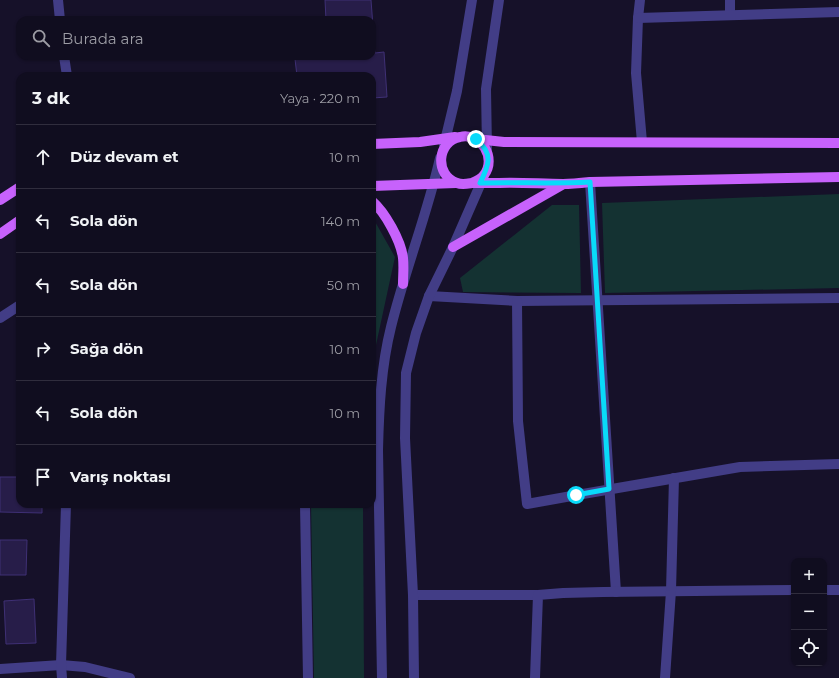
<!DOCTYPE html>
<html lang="tr">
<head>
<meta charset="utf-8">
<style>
  :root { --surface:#100d1f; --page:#1e1b2c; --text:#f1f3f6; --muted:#9c9ca4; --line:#302d3d }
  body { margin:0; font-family:Montserrat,sans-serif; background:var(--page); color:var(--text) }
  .controls { position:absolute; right:12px; bottom:12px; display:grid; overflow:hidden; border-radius:8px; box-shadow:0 1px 3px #0004 }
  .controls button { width:36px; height:36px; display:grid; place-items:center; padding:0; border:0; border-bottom:1px solid var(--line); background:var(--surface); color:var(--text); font:20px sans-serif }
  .stop { position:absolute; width:12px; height:12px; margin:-9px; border:3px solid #09dafa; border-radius:50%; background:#fff }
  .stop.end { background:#09dafa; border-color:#fff; box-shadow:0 1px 4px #0008 }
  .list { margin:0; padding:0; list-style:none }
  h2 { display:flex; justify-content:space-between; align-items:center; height:52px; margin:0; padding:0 16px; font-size:17px }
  h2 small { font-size:13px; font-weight:400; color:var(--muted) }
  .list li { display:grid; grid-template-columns:26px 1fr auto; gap:12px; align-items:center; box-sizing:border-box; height:64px; padding:0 16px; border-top:1px solid var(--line) }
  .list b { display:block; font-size:15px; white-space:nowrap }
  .list em { font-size:13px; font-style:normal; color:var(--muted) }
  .icon { flex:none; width:22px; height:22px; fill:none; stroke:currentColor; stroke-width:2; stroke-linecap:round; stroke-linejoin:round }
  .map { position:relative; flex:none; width:839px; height:678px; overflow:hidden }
  .search { position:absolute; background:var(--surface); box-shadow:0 1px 3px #0004; left:16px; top:16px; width:360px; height:44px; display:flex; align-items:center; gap:10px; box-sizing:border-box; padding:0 14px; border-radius:12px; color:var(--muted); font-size:15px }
  .panel { position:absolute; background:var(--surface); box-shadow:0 1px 3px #0004; left:16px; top:72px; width:360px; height:436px; border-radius:12px }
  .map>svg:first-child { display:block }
  .green { fill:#143232 }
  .building { fill:#271d49; stroke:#3f3075 }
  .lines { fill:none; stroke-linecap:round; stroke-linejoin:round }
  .minor { stroke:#423d86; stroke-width:10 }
  .major { stroke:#c762fc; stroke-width:10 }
  .route { stroke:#09dafa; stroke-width:5 }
</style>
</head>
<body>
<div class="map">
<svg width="839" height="678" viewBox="0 0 839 678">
  <rect width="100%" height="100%" fill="#161129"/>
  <!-- green -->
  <g class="green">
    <polygon points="839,194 839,288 605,293 602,203"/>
    <polygon points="552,205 579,205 581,293 463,292 460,278"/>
    <polygon points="372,218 373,218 395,257 376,345 372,370"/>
    <polygon points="311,504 363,504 364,678 314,678"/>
  </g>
  <!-- building -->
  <g class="building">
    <polygon points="325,0 371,0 375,53 384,52 387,97 372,98 372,76 297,76 295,59 329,56 372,56 372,20 326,20"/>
    <polygon points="0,477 20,477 20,504 42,504 42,513 0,512"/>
    <polygon points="0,540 27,540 26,575 0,575"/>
    <polygon points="34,599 36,643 6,644 4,601"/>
  </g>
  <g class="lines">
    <!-- minor -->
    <g class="minor">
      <polyline points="58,0 60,20"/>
      <polyline points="640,0 638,18 636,73 642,142"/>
      <polyline points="730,15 730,0"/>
      <polyline points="638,18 839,12"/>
      <polyline points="64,56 67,76"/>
      <polyline points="444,145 457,91 472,0"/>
      <polyline points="487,149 486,89 499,0"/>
      <polyline points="590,182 616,592"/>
      <polyline points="429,296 517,301 839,298"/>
      <polyline points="517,301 518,421 527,504 577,495 740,467 839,464"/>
      <polyline points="0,318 20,305"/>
      <polyline points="305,504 308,678"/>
      <polyline points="824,590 839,590"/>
      <polyline points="413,595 538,595"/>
      <polyline points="0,669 61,665 85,667 130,678"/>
      <polyline points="62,678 61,665 66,504"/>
      <path d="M382,678L378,450C379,409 381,367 391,327C405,270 427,215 440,158"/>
      <polyline points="414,678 413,595 405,438 406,373 416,333 429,296 453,247 484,176"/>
      <polyline points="535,678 538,595 563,593 603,592 794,590"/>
      <polyline points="665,678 671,591 674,478"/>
    </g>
    <!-- major -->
    <g class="major">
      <polyline points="476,139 504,142 839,143"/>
      <polyline points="372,144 420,142 455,137"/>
      <path d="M472,183C477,181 481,179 484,175C497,158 481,132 460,137C437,141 434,175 457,183C462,185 466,184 472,183C481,183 490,183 499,183C520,182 542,184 563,184C572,184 581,183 590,182L839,177"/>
      <polyline points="372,186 456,183"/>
      <polyline points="0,200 20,187"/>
      <path d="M372,201C385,212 401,241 403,258C404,267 403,275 403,284"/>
      <polyline points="0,234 20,220"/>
      <polyline points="453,247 562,185"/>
    </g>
  </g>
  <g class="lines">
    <!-- route -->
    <path class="route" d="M476,139C494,154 489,165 480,183C517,182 554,184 590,182L609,489L576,495"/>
  </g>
</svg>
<div class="controls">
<button>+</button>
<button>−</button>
<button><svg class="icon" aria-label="locate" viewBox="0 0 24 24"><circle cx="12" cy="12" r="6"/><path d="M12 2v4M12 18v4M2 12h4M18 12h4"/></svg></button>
</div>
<div class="stop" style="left:576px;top:495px"></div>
<div class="stop end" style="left:476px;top:139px"></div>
<div class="search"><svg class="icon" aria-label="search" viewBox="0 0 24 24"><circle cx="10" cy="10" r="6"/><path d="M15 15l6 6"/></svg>Burada ara</div>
<section class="panel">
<h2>3 dk<small>Yaya · 220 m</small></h2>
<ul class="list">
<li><svg class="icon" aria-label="ahead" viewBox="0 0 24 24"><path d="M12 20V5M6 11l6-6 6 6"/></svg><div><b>Düz devam et</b></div><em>10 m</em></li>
<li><svg class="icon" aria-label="left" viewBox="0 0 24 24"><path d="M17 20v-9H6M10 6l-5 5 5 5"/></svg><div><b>Sola dön</b></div><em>140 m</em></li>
<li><svg class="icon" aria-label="left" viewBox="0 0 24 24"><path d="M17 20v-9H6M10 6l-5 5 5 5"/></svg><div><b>Sola dön</b></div><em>50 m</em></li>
<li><svg class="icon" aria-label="right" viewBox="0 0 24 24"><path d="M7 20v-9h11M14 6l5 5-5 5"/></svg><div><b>Sağa dön</b></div><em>10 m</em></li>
<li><svg class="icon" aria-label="left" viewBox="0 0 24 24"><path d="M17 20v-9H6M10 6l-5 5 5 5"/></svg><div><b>Sola dön</b></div><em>10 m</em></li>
<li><svg class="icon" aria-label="arrive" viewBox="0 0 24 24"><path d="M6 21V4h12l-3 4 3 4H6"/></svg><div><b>Varış noktası</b></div></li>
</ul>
</section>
</div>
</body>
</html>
